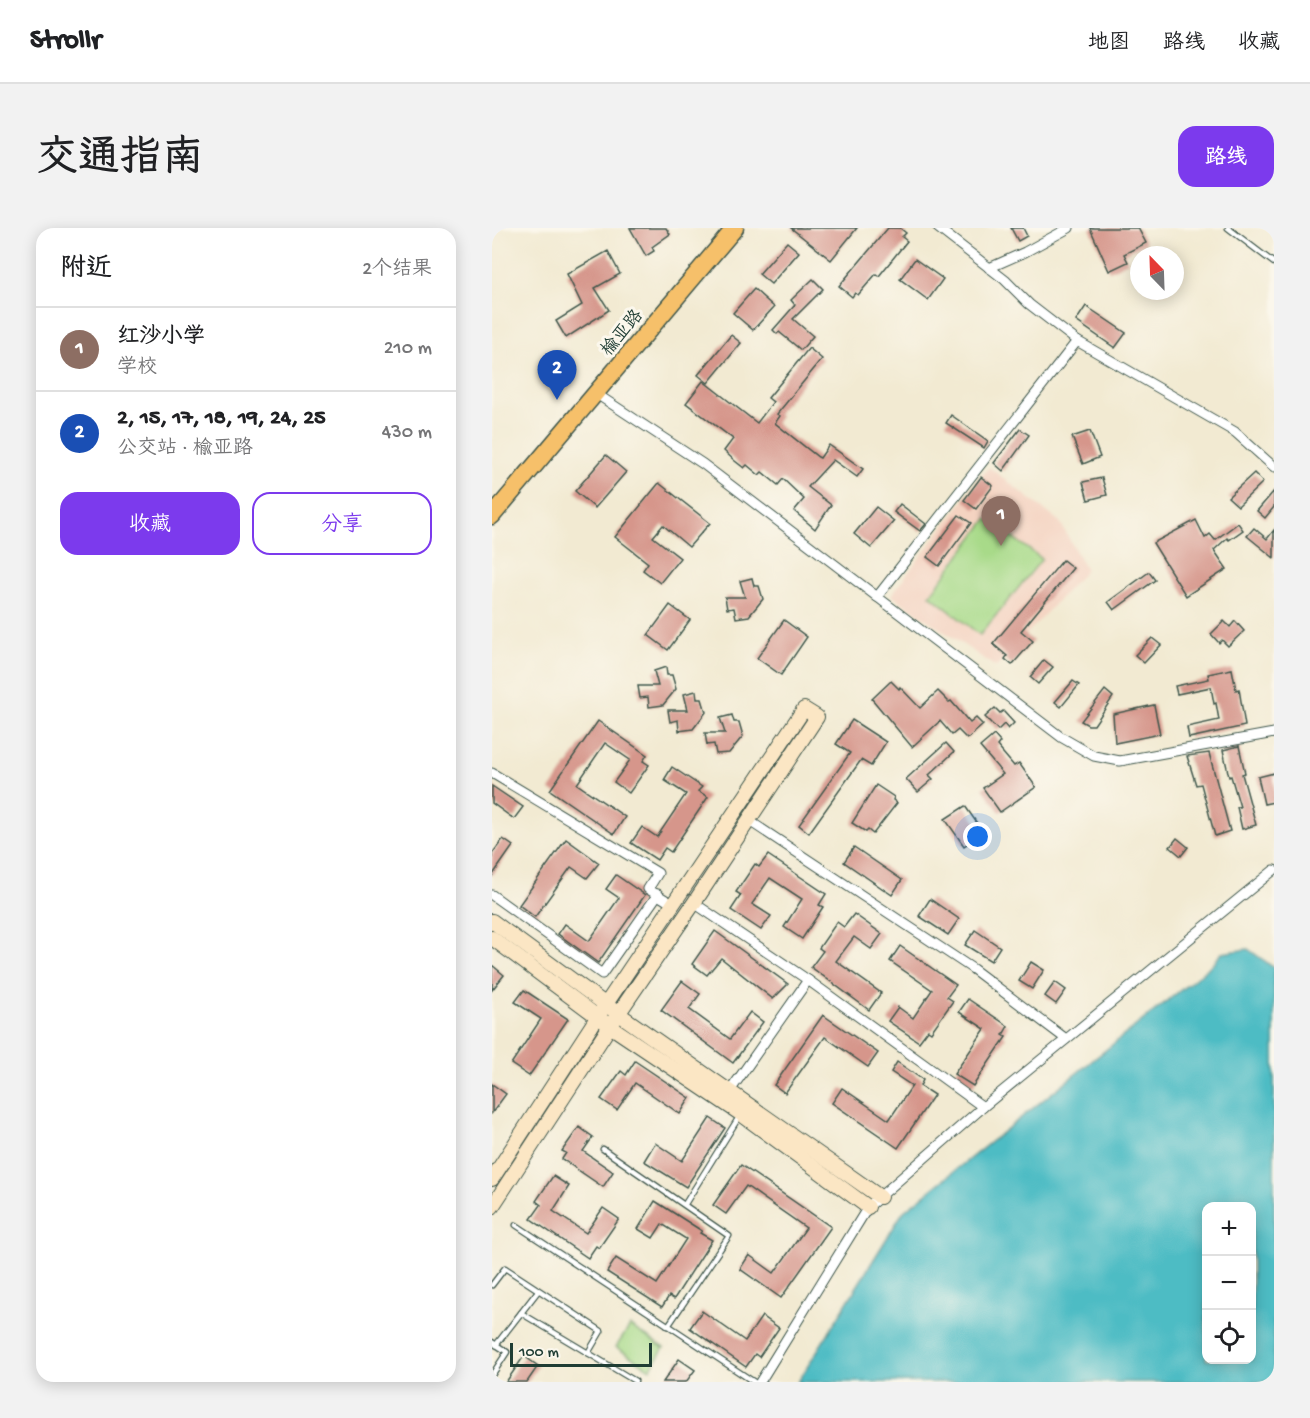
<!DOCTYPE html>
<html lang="zh">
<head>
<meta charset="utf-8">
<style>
  :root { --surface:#fff; --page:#f2f2f2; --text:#202124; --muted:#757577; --line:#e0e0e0; --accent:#7c3aed }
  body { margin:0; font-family:"Gochi Hand","LXGW WenKai TC",sans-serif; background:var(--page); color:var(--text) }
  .controls { position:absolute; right:18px; bottom:18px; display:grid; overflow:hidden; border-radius:12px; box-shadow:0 3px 15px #0003 }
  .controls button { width:54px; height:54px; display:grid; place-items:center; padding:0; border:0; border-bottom:2px solid var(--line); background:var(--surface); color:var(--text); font:30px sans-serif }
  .compass { position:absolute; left:638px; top:18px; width:54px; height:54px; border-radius:50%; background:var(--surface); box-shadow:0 3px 15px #0003; rotate:337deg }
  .scale { position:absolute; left:18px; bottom:15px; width:142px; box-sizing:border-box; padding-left:6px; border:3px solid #1f3d34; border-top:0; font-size:16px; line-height:21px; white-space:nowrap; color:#1f3d34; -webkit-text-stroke:4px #fbf7ec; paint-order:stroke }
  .you { position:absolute; left:486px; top:609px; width:21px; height:21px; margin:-15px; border:4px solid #fff; border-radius:50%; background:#1a73e8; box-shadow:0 0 0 9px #1a73e833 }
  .badge { display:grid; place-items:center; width:39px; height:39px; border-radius:50%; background:var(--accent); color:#fff; font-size:20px; font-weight:700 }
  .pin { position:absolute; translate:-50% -50px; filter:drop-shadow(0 2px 3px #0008) }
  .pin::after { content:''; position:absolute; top:32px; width:21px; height:18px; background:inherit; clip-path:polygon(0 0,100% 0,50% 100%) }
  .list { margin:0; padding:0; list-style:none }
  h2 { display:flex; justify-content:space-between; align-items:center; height:78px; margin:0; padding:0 24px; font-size:26px }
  h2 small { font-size:20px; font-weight:400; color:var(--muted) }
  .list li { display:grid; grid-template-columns:39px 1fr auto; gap:18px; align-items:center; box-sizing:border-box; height:84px; padding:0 24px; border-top:2px solid var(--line) }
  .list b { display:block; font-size:22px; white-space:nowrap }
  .list p { margin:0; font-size:20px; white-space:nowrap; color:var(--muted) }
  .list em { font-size:20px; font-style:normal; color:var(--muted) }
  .actions { display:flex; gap:12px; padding:18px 24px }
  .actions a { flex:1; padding:14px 0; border:2px solid var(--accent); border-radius:18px; text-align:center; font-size:21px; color:var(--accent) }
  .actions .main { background:var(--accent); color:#fff }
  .icon { flex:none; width:33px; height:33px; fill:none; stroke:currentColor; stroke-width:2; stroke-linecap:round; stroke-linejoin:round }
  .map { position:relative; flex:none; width:782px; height:1154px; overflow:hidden; border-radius:18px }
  header { display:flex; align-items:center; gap:36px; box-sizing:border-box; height:84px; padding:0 30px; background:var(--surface); border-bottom:2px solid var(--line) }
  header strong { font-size:28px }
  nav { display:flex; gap:33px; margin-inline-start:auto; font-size:21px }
  .intro { display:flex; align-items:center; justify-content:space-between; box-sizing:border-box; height:144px; padding:0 36px }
  h1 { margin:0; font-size:42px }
  .button { padding:15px 27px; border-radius:18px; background:var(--accent); color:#fff; font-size:21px; font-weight:700 }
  main { display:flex; gap:36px; padding:0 36px }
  aside { flex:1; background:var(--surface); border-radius:18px; box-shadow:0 3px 15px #0003 }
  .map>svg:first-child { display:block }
  .built { fill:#f4d3c1 }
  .green { fill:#a8da89; stroke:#648c5e; stroke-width:1.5 }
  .water { fill:#4ebcc4; stroke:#367c7c; stroke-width:1.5; fill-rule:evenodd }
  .building { fill:#d6968b }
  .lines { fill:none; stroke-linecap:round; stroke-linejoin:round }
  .lane-casing { stroke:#3f574c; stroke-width:7 }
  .street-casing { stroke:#3f574c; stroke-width:11 }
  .secondary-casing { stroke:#3f574c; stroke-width:16 }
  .highway-casing { stroke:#3f574c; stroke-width:19 }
  .lane { stroke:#fff; stroke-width:4.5 }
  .street { stroke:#fff; stroke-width:9 }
  .secondary { stroke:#fbe6c4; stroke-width:14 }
  .highway { stroke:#f6c06b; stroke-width:16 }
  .labels { text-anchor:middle; stroke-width:6; stroke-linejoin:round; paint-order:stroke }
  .street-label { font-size:18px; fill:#1f3d34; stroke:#fbf7ec }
</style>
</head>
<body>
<header>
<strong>Strollr</strong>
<nav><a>地图</a><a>路线</a><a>收藏</a></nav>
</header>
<div class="intro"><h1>交通指南</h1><a class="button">路线</a></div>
<main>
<aside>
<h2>附近<small>2个结果</small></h2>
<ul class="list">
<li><span class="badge" style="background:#8d6e63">1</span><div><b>红沙小学</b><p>学校</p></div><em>210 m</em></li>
<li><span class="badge" style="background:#1a4fb4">2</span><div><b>2, 15, 17, 18, 19, 24, 25</b><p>公交站 · 榆亚路</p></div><em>430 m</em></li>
</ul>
<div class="actions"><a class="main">收藏</a><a>分享</a></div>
</aside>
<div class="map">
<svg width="782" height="1154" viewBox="0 0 782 1154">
  <rect width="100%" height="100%" fill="#fbf7ec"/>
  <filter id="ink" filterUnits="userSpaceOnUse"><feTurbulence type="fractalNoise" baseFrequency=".0167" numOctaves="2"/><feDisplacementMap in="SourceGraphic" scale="12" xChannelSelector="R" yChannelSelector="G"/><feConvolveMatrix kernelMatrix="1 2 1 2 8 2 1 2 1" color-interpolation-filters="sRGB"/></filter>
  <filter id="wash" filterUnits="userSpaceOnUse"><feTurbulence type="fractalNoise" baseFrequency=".008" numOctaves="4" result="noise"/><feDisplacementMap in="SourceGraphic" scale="24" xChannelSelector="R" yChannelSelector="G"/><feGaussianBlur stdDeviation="1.35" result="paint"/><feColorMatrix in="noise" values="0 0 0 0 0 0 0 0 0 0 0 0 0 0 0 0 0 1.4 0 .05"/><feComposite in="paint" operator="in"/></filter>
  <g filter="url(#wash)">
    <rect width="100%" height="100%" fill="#f2ead2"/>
    <!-- built -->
    <polygon class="built" points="497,239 568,294 594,342 504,439 399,367"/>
    <!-- green -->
    <g class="green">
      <polygon points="495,291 550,331 488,407 438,367"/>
      <polygon points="138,1098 172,1120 158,1141 124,1119"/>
    </g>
    <!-- water -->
    <path class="water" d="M756,721L782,740V1154H306L411,984L715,741L730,725ZM714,978H760V1132H714Z"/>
    <g id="blocks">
      <!-- building -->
      <g class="building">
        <polygon points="138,0 174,0 178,6 160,19 162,23 154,28"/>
        <polygon points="299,0 365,0 339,32"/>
        <polygon points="396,0 408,0 414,5 410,9 415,13 387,48 384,46 366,67 363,65 360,69 347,58"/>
        <polygon points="519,0 531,0 535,8 526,13"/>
        <polygon points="598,0 646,0 654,15 632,26 636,34 617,43"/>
        <polygon points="295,14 307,24 279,56 267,46"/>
        <polygon points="116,23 128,46 103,60 117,82 74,110 64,93 90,77 75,46"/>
        <polygon points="423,31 451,51 436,72 408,51"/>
        <polygon points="321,51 331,61 301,91 321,108 309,122 287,104 285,106 281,102 303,77 299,72"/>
        <polygon points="262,61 282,79 261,102 241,85"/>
        <polygon points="594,78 634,105 623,120 584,93"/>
        <polygon points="239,107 249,115 216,155 206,147"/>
        <polygon points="317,120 330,131 285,186 288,188 283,195 326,229 328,230 337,217 371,241 365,249 341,232 316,259 339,277 323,301 302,283 312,271 291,251 286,257 270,244 267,247 255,237 252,240 243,233 232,223 241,211 194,175 211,153 265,195 281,174 276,170"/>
        <polygon points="459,187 496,213 492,220 454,195"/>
        <polygon points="528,201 537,207 511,243 502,235"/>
        <polygon points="598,203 608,229 591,236 580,209"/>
        <polygon points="114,227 134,244 103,280 83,263"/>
        <polygon points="762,245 771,254 746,278 736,269"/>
        <polygon points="489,249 501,258 484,281 472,272"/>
        <polygon points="610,250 615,267 596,272 591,254"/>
        <polygon points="167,255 218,295 197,319 171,297 161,309 188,330 168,355 151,342 156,335 123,309"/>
        <polygon points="782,263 782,279 773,290 765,283"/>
        <polygon points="408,276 434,296 428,303 402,284"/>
        <polygon points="384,279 402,293 379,320 362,306"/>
        <polygon points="467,287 479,295 447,338 435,329"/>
        <polygon points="704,292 713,310 718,306 723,312 746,295 751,302 737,312 735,310 722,322 735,341 694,368 661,315"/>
        <polygon points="762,300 775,311 782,302 782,330 755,308"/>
        <polygon points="571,332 581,340 529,403 541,413 520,437 513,431 515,428 501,416"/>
        <polygon points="657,344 663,352 622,382 616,374"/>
        <polygon points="260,350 262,358 267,358 271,371 257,388 244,390 242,380 235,381 233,369 253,369 248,353"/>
        <polygon points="178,377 198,392 176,422 156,407"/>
        <polygon points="292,392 315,409 289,447 265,430"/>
        <polygon points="732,393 738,399 743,393 752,403 736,418 730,412 727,415 719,406"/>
        <polygon points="660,410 669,417 652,435 643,427"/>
        <polygon points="552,432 561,439 546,456 538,449"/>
        <polygon points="174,439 175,447 180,447 184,461 171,477 157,479 156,469 148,470 146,458 166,458 162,443"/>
        <polygon points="740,441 744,462 747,461 753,498 697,510 695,499 727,492 724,475 722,476 719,459 685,466 683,458 717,451 716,446"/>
        <polygon points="399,453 407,461 408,459 428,480 446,463 457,474 459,473 478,495 484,490 491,497 475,511 466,502 460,507 448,493 420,519 380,471"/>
        <polygon points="581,453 587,457 569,479 563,474"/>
        <polygon points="613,462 621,469 602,497 596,497 589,493"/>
        <polygon points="204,463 205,471 210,471 214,484 201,501 187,503 186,492 178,494 176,482 196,482 192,466"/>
        <polygon points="662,477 668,506 623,515 621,486"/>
        <polygon points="503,480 508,485 511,483 522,495 516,501 512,496 506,502 493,489"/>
        <polygon points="240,487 242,494 247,494 251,508 237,525 224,526 222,516 215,517 213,505 233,505 228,490"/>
        <polygon points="360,492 394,514 379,538 369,532 317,605 307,597 358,525 344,516"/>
        <polygon points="106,493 155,527 151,533 157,537 137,565 122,554 138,532 113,515 85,556 133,589 122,606 58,562"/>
        <polygon points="502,507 508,514 505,518 522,538 527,535 544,559 508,584 491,560 511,546 488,519"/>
        <polygon points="454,515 462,524 437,547 441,551 426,564 414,551"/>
        <polygon points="747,518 753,545 750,546 764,597 750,601 745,579 748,579 739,548 737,549 731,522"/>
        <polygon points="717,525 738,603 723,608 709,556 704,557 695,528"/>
        <polygon points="180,539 210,559 206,563 216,569 179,624 173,620 165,632 139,615 150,599 165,609 194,566 172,552"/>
        <polygon points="782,545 782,574 772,576 766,549"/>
        <polygon points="384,557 402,569 401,572 405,575 381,606 376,602 374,604 360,595"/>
        <polygon points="0,558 31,579 22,591 0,575"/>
        <polygon points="473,578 492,605 472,618 453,591"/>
        <polygon points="685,610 696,619 689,628 678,619"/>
        <polygon points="11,611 21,618 0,648 0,626"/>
        <polygon points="74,611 107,635 95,650 79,639 43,689 27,677"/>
        <polygon points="362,619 410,652 400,667 352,634"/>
        <polygon points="276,627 334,666 327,677 331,679 310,711 292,699 310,671 278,650 260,676 279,688 269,702 239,682 249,667 244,664 263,636 267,639"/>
        <polygon points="124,647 153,667 106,735 66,706 73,696 97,713 127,670 114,661"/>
        <polygon points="438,671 467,691 456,707 427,688"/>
        <polygon points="362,686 390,706 379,721 362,709 344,733 389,765 377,782 319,739 331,723 327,720 345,694 352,699"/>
        <polygon points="483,702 508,719 499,733 473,717"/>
        <polygon points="223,703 296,756 281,771 229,730 215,747 200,736"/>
        <polygon points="408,718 464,757 455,769 461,773 439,804 436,802 427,814 396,793 406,779 421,790 440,762 398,733"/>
        <polygon points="539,734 552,742 540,761 527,753"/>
        <polygon points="0,737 12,747 0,762"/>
        <polygon points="190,753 208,766 197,781 238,811 258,784 271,794 241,835 169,782"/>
        <polygon points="563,754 574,762 564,776 553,768"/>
        <polygon points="32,762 76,791 37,848 19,836 49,791 23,774"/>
        <polygon points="476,771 516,798 511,807 514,809 481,858 462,846 493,801 467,784"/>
        <polygon points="331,787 386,825 376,839 333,809 293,865 282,857"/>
        <polygon points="143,833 198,870 188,886 143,855 125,882 109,871 129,843 134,847"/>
        <polygon points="405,834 431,852 428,858 442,867 406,920 340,875 350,860 397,892 420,858 399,844"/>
        <polygon points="0,856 14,866 0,885"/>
        <polygon points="218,890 233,900 194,959 152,933 163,915 190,933"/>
        <polygon points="87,899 101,909 91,923 121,944 111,959 70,931 74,925 70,923"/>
        <polygon points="249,937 339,999 289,1070 248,1041 257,1027 282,1045 314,1000 254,958 234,986 221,977"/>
        <polygon points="61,948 77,958 61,983 94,1005 111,980 127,991 107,1020 104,1018 96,1030 39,991 49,977 44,973"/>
        <polygon points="163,973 210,1003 208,1005 220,1012 182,1071 177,1068 170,1079 115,1044 124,1030 165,1056 194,1011 170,996 161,1010 146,1001"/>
        <polygon points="210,1083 253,1113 270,1088 287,1100 267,1129 263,1126 254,1139 198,1100"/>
        <polygon points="32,1128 46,1138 35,1154 14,1154"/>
        <polygon points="187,1131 203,1142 194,1154 171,1154"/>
      </g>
    </g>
  </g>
  <g filter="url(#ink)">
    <use href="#blocks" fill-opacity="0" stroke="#3f574c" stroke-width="1.5"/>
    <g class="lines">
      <defs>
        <g id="lane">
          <polyline points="736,0 782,35"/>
          <polyline points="111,921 237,1008 176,1098"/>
          <polyline points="193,976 247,889"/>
          <polyline points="24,997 262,1154"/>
          <polyline points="0,1057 13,1040 109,1103 96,1125"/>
          <polyline points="29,1085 143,1153"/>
          <polyline points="0,1114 15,1124 0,1147"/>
          <polyline points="4,1117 46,1063"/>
        </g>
        <g id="street">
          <polyline points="446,0 513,52 537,76 585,113 743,204 782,239"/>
          <polyline points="497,40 533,24 577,0"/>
          <polyline points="103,165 211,236 569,509 602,528 628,533 782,505"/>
          <polyline points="385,369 585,113"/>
          <polyline points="0,545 166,645 156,661 182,677"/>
          <polyline points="256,592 481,741 574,811"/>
          <polyline points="0,667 110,746 166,666"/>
          <polyline points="202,675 316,752 491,879"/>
          <polyline points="238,863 316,752"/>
          <polyline points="268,1154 376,979 491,879 782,642"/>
        </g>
        <g id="secondary">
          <polyline points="0,693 114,777 388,969"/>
          <polyline points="0,710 118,798 249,886 376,979"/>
          <polyline points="0,951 106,788 312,481 325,489 202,675 118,798 0,979"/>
        </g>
        <polyline id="highway" points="0,288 243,0"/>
      </defs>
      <!-- lane casing -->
      <use href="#lane" class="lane-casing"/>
      <!-- street casing -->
      <use href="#street" class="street-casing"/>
      <!-- secondary casing -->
      <use href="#secondary" class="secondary-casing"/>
      <!-- highway casing -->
      <use href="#highway" class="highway-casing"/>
      <!-- lane -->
      <use href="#lane" class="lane"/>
      <!-- street -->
      <use href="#street" class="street"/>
      <!-- secondary -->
      <use href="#secondary" class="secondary"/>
      <!-- highway -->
      <use href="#highway" class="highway"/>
    </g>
  </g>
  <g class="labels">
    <!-- street labels -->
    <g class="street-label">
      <text transform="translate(129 104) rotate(-50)" y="6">榆亚路</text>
    </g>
  </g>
</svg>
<div class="controls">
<button>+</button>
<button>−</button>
<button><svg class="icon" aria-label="locate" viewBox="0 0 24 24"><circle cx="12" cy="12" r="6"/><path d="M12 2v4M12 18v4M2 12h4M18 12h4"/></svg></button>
</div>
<svg class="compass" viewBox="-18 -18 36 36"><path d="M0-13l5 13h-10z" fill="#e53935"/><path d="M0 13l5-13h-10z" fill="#757577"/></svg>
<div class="scale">100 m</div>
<div class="you"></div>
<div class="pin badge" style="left:509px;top:318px;background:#8d6e63">1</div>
<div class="pin badge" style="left:65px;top:172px;background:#1a4fb4">2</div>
</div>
</main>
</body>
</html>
